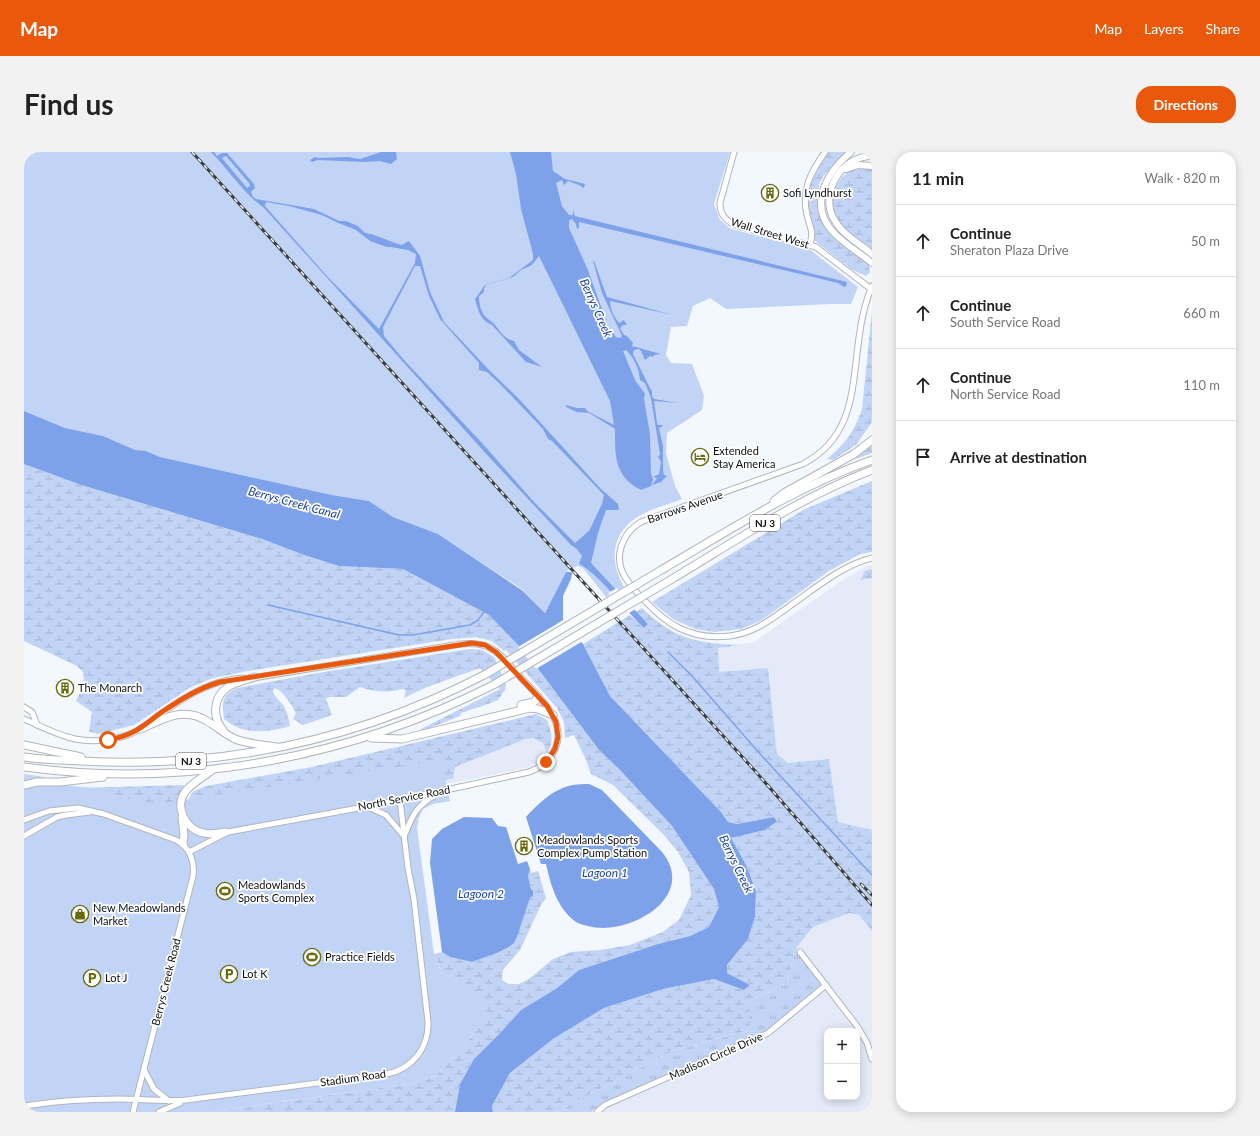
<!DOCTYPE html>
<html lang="en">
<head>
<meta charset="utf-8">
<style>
  :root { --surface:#fff; --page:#f2f2f2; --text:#222; --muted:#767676; --line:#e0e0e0; --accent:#ea580c }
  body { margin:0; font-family:Lato,sans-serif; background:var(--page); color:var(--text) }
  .controls { position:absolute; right:12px; bottom:12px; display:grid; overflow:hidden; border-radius:8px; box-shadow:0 2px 10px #0003 }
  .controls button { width:36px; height:36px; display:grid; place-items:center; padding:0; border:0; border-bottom:1px solid var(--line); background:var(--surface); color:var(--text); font:20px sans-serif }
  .stop { position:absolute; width:12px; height:12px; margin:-9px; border:3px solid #ea580c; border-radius:50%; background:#fff }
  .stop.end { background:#ea580c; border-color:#fff; box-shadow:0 1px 4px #0008 }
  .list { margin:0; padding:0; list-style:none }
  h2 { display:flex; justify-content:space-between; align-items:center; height:52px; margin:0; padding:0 16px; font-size:17px }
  h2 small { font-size:13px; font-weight:400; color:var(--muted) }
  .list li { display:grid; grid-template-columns:26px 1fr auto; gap:12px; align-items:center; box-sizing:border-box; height:72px; padding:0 16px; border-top:1px solid var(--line) }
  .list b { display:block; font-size:15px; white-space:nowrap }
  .list p { margin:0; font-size:13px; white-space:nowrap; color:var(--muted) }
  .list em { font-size:13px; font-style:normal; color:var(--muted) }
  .icon { flex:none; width:22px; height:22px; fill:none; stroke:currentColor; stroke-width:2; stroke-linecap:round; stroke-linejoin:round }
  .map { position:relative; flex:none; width:848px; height:960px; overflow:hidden; border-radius:16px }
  header { display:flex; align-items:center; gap:24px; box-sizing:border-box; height:56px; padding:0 20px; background:var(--accent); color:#fff }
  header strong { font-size:19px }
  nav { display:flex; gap:22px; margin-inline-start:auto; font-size:14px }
  .intro { display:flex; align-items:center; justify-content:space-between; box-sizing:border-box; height:96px; padding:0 24px }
  h1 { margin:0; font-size:28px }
  .button { padding:10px 18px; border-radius:16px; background:var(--accent); color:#fff; font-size:14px; font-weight:700 }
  main { display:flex; gap:24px; padding:0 24px }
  aside { flex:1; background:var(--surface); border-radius:16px; box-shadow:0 2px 10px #0003 }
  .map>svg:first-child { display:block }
  .built { fill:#e4eaf8; fill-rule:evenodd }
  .grass { fill:url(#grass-tufts) }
  .wetland { fill:url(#wetland-marsh) }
  .park { fill:#c2d4f5 }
  .water { fill:#7ea2e9; fill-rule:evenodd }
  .pier { fill:#f3f7fe }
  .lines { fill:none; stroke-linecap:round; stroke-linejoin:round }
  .stream { stroke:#7ea2e9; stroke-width:1.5 }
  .minor-casing { stroke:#b1b5bb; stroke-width:7 }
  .major-casing { stroke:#b1b5bb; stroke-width:8 }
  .highway-casing { stroke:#b1b5bb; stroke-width:9 }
  .minor { stroke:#fff; stroke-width:5 }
  .major { stroke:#fff; stroke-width:6 }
  .highway { stroke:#fff; stroke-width:7 }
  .rail-casing { stroke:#3c3e41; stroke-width:3 }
  .rail { stroke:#fff; stroke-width:1.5; stroke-dasharray:4.5; stroke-linecap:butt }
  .highway-bridge-casing { stroke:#b1b5bb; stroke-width:9; stroke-linecap:butt }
  .highway-bridge { stroke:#fff; stroke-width:7 }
  .route { stroke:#ea580c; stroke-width:5 }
  .labels { text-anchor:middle; stroke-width:3.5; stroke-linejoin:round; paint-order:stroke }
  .shield { fill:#fff; stroke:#555658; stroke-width:1 }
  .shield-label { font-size:10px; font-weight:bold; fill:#0c0e10 }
  .poi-label { font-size:11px; fill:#0c0e10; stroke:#fff; text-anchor:start }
  .street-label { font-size:11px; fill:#0c0e10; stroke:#fff }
  .water-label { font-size:12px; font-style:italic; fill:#1c4193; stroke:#fff }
</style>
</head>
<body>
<header>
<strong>Map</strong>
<nav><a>Map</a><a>Layers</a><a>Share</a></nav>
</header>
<div class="intro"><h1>Find us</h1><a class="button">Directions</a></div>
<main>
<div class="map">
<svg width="848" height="960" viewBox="0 0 848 960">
  <defs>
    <pattern id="grass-tufts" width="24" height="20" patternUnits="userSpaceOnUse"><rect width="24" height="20" fill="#c2d4f5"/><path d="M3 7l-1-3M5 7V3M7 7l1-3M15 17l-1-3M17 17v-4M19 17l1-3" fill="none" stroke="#a6b5d1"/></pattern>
    <pattern id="wetland-marsh" width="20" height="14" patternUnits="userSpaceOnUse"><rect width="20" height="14" fill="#c2d4f5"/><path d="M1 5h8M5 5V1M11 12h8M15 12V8" fill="none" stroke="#a6b5d1"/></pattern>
  </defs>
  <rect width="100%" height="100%" fill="#f3f7fe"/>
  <!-- built -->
  <g class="built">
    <polygon points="848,413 848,417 841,419 836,427 848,426 848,678 814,670 805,607 764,611 753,602 744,516 695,520 693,496 730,490 814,431 841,415"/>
    <polygon points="509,586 519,591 523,602 516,609 507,615 418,633 417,630 431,615 502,587"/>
    <path d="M825,761L835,763L848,779V960H569V958L803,837L772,796L789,775ZM803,879H833V945H803Z"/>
  </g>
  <!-- grass -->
  <polygon class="grass" points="772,796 803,837 737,886 604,940 569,958 568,960 532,960 648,899 725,878 725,849 763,831"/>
  <!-- wetland -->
  <g class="wetland">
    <path d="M805,0H822C813,9 802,19 796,30C794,34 795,41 795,46C794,80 822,94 845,113L846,120L842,124L829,118L791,89C790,80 788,73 786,64C781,35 789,23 805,0Z"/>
    <path d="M845,16L848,17V98C827,82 795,61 814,31C822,18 830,17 845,16Z"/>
    <path d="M848,159V270L832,293L809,308L803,307C822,291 830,280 838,257Z"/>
    <polygon points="848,293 848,301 831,307"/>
    <polygon points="0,312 57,333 238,387 280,403 315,414 379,417 465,463 493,492 515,518 575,598 595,617 648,674 690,737 696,755 685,775 666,784 634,792 555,818 533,836 497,858 477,880 450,907 436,932 431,960 185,960 384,932 412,924 456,874 433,829 418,821 410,802 418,800 426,805 448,810 473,801 485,795 490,791 493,785 506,746 509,744 504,724 506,717 507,721 514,719 522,746 517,753 496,798 479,818 478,828 484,832 495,832 505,827 529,807 547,800 576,798 606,793 639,780 655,768 667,743 665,720 654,700 640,683 589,633 567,622 562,608 550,583 541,586 540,570 533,556 482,498 480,499 468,489 452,485 428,487 224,519 189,526 165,536 110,573 75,582 65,580 68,560 52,549 60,532 59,520 53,514 0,489"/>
    <polygon points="848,329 848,400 836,402 805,419 738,468 718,477 690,480 671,477 649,467 628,450 781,357"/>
    <polygon points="848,417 848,426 836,428 841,419"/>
    <path d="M618,456C629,466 640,476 654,482C674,491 695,492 716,493L694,496L695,520L744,516L753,602L764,611L805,607L814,670L848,678V779L835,763L825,761L789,775L772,796L763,831L725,849V878L648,899L532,960H469L468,954L486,921L529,887L580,856L639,837L690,827L720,838L726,833L703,821V813L724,787L731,765L732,739L722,713L706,686L741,678L753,668L750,665L713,672L704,670L697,660L586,544L559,492L606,463L620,476L624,472L612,460Z"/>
    <path d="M446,497L458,498L470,505L482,532L481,538L474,548L464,552L437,561L436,564L398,579L397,577L476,537L456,516L403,535L380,546L382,539L379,537C365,541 350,540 336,535L322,545H305L302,547L308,563L279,573L269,567L272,561C266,551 261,541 251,536L249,538C249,544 256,549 260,554C263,561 265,567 266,574C244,581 218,583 200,567C198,552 197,543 213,536L294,521Z"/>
    <path d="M512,562L523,568C528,581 530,589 523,602L519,591L509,586L502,587L431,615L429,626L402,634L164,650L168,640L182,634L288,615Z"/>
    <polygon points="0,622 20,625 19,627 0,631"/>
    <polygon points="160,633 154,645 153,661 0,642 20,637"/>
  </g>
  <!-- park -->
  <g class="park">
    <path d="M0,0H706L690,52L696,68L707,77L785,97L834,135L827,152H807L702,157L686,146L669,154L663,174L647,175L642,203L647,211L668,212L680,244L678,258L643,281L642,301L651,334L658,347C643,353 625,357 612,366C586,383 586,411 600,435L582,445L559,416L553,414L542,420L521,461L499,438L414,382L369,365L345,349L308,343L136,305L122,299H111L79,284L41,276L0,259Z"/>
    <polygon points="418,608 426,649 409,652 399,657 395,665 393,676 410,802 418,821 457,842 463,856 456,874 412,924 384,932 185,960 0,960 0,629 78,637 97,645 128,653"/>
  </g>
  <!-- water -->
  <g class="water">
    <path d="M187,0H190L193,4L198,1H203L230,32L231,36L227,40L229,45L232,47L290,57L315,69H322L334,74L341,81C348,81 369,91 378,93L385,89L396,104L406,140L420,170L465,218L495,247L576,336L594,352L595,358H582L574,381L567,411L624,472L620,476C601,458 584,433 563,417C561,415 558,414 555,412L558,404L553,397L547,393L465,305L240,56C219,41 205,18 187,0ZM202,4L225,31L226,34L223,36L198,6ZM242,50L265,54L298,63L312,70L332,78L346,89L363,95H367L384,98L392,102L391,111L355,177L302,123L241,54ZM391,114H396L405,144L416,167L455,211V218L463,220L476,232L519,277L524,287L528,289L580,343L578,352L565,379L551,391L510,350L458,291L380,208L360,184L359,175Z"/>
    <polygon points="357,0 372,0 373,7 367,12 356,9 339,10 294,8 288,10 286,8 291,5 295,6 323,5 336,7"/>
    <path d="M486,0H527L529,19L541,27L561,32L560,36L555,33L544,29L540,33L538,28L532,31L538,54L545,63H549V58L551,64L823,130L822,134L820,135L814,131L555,70V76L553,77L552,72L548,67L545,68V76L564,118L584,174L592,185L596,186L598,184L578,141L569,109H570L583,145L649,163L586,149C586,156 590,165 595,171L600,168L603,173H599L596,176L600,183L603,184L609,191L608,194L637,202L630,203L629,205L626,204L621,208L617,199L615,197L610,198L609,202L627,238L628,239V244L630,247L653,251L630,249L633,271L634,273H638L639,274L635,276L639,294V319L640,323L643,324L637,330L628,333L633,326L629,325L635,322L637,310L634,305L636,302L627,246L621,231L616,228C615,216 610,206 602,198L599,199L611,228L621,242L620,247L626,282L627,321L629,328L627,334L617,338C590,324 591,304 591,277L588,275L565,261L553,260L542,255V253L553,256H561L563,259L590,273L586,249L515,104L508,113L497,118L489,125L462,133L460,137V140L455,144C455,152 457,162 464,167C466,169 469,170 471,173C477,180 480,187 490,189L495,198L518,215L502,210L468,173C456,168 454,158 451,147L461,133L485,126L509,108V102L497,57L492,22Z"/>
    <polygon points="0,259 41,276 79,284 111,298 122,299 136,305 308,343 345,349 369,365 414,382 499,439 521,461 542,420 547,420 548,421 547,427 539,444 539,468 559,492 586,544 697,660 704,670 713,672 750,665 753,669 741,678 707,686 722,713 732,739 731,765 724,787 703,813 703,821 726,833 720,838 690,827 639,837 580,856 529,887 486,921 468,954 469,960 431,960 436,932 450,907 477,880 497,858 533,836 555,818 634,792 666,784 685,775 695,755 690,737 648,674 595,617 575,598 515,518 493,492 465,463 379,417 315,414 280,403 238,387 57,333 0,312"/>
    <path d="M565,632L578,638L638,700C675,746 603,785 564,774C560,773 555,772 552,770C533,756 527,734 522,712H517L502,665C514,652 530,636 549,633C554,632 560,632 565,632Z"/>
    <polygon points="440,665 468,666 474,674 482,675 494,712 503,709 506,717 504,724 507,737 509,739 509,744 506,746 493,785 490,791 485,795 473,801 448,810 426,805 418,800 406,711 408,687 418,677"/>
  </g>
  <!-- pier -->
  <g class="pier">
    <polygon points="593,436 612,457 603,462 584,441"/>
    <polygon points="541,467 559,489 512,517 494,495"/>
  </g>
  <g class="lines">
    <!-- stream -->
    <g class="stream">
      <polyline points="244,453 375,483 389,483 446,473 454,468 460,460"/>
      <polyline points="644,500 668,524 737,603 848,723"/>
    </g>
    <defs>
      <g id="minor">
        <path d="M710,0L696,51C696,64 703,70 714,74L792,95L847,137"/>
        <path d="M786,93C790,77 786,77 783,63C777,37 787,20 801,0"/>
        <path d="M848,134C820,200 848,276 779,312L617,370C598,381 589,405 601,425C606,433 613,441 620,448C631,459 641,469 655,476C671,484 689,486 706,484C730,481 748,467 767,453C793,435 817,414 848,406"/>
        <polyline points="0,555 8,560 13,573"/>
        <path d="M0,567C16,574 33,583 51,587C72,591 98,588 116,577C125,572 132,564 141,559C165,542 189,528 219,526"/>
        <polyline points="344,655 362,663 379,683"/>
        <path d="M0,668L25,659L54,656L80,662L152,688C166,695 171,710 169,724L109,960"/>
        <path d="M381,682C389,662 393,653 413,642"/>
        <polyline points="0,684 33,665 42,663 66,660"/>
        <path d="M165,700L204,680L367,650L505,620C516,616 525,610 530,599C545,570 515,545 497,526C487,515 478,501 464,495C455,491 446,491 437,492L229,526"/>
        <polyline points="776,800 833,874 843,891 848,907"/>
        <polyline points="120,918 130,937 145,949"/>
        <path d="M0,954C31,949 63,947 94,947C117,947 139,950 162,948L363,922C388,917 405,896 404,870L390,747L384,716L376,648"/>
        <polyline points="135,960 156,951"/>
        <polyline points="573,960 581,953 744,881 802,833"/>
        <polyline points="848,960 848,959"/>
      </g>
      <g id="major">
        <path d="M827,0C802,21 783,54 811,82C822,93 836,101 848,111"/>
        <path d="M848,4C817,4 794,42 811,69C819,83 836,92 848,102"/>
        <polyline points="822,17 834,13 848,14"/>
      </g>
      <g id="highway">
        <polyline points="750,349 760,341 830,302 848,288"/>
        <path d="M639,417C707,377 774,334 848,308"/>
        <path d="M648,427C713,388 777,345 848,318"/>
        <polyline points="497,553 510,550 514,545"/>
        <path d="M117,577C138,567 160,554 183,569C193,575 201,582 211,587C224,592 240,593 253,595"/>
        <path d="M199,578C188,565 189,545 204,535C212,530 222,528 231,525"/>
        <polyline points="347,586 378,587 506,556 514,557 529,563"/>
        <polyline points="0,593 57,605"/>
        <path d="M0,605C19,608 38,608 57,609C200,617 335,588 462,522"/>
        <path d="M0,615C162,637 326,606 471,532"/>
        <path d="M188,618C181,624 165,633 161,640C150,655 162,678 180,681C187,683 194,681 201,680"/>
        <polyline points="0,633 13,630 36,630 79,625"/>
        <polyline points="158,665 160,683 159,692"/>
      </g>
    </defs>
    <!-- minor casing -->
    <use href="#minor" class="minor-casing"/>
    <!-- major casing -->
    <use href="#major" class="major-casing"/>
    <!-- highway casing -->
    <use href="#highway" class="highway-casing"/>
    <!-- minor -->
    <use href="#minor" class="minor"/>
    <!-- major -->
    <use href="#major" class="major"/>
    <!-- highway -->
    <use href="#highway" class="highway"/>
    <defs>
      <g id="rail">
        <polyline points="168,0 732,620 848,753"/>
        <polyline points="837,732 848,743"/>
      </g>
    </defs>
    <!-- rail casing -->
    <use href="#rail" class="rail-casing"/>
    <!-- rail -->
    <use href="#rail" class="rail"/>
    <defs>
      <g id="highway-bridge">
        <polyline points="462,522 639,417"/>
        <polyline points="471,532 648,427"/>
      </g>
    </defs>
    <!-- highway-bridge casing -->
    <use href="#highway-bridge" class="highway-bridge-casing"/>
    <!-- highway-bridge -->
    <use href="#highway-bridge" class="highway-bridge"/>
  </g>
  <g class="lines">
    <!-- route -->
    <path class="route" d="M84,588C111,583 117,575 138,560C156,548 175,536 196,530L448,491L461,493L472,500L523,554L532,570L534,585L531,597L522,610"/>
  </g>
  <!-- icons -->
  <defs>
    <symbol id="building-ring" viewBox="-11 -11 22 22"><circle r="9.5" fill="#fff" stroke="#666b0e" stroke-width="1.5"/><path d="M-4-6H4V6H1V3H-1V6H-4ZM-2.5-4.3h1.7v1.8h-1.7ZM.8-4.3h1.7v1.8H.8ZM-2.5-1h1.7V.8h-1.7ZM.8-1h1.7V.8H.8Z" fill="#666b0e"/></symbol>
    <symbol id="hotel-ring" viewBox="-11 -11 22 22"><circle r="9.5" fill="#fff" stroke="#666b0e" stroke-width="1.5"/><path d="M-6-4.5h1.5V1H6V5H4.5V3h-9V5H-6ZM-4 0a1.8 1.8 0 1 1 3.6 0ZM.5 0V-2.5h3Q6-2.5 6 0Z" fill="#666b0e"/></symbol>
    <symbol id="stadium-ring" viewBox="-11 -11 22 22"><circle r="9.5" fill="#fff" stroke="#666b0e" stroke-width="1.5"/><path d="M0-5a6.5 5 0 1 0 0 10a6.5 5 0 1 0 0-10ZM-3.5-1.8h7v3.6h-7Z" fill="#666b0e"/></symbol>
    <symbol id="shop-ring" viewBox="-11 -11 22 22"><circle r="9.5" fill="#fff" stroke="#666b0e" stroke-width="1.5"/><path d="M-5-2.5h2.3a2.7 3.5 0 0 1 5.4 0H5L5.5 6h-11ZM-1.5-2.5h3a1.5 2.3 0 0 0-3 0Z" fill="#666b0e"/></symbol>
    <symbol id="parking-ring" viewBox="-11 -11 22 22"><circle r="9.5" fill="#fff" stroke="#666b0e" stroke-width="1.5"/><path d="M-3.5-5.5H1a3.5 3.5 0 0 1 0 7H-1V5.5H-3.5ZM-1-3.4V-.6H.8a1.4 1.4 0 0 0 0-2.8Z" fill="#666b0e"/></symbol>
  </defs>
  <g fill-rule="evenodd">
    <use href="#building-ring" x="736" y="31" width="20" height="20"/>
    <use href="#hotel-ring" x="666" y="295" width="20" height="20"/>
    <use href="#building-ring" x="31" y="526" width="20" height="20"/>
    <use href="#building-ring" x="490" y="684" width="20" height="20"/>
    <use href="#stadium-ring" x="191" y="729" width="20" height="20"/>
    <use href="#shop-ring" x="46" y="752" width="20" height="20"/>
    <use href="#stadium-ring" x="278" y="795" width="20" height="20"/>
    <use href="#parking-ring" x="195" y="812" width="20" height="20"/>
    <use href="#parking-ring" x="58" y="816" width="20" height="20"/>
  </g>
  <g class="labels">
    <!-- shield labels -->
    <g class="shield">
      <rect x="726" y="363" width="30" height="16" rx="3"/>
      <rect x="152" y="601" width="30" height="16" rx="3"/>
    </g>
    <g class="shield-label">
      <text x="741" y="375">NJ 3</text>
      <text x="167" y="613">NJ 3</text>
    </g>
    <!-- poi labels -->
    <g class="poi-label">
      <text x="759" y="45">Sofi Lyndhurst</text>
      <text x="689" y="303">Extended<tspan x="689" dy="13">Stay America</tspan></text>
      <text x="54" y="540">The Monarch</text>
      <text x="513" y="692">Meadowlands Sports<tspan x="513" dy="13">Complex Pump Station</tspan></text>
      <text x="214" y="737">Meadowlands<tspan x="214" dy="13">Sports Complex</tspan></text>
      <text x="69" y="760">New Meadowlands<tspan x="69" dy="13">Market</tspan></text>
      <text x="301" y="809">Practice Fields</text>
      <text x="218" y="826">Lot K</text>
      <text x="81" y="830">Lot J</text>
    </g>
    <!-- street labels -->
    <g class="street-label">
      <text transform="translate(746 81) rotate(17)" y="4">Wall Street West</text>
      <text transform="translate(661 355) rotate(-19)" y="4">Barrows Avenue</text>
      <text transform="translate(380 646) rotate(-11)" y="4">North Service Road</text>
      <text transform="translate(142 830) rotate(-76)" y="4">Berrys Creek Road</text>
      <text transform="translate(692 904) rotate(-24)" y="4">Madison Circle Drive</text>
      <text transform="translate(329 926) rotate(-8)" y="4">Stadium Road</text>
    </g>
    <!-- water labels -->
    <g class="water-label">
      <text transform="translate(572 156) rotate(66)" y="4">Berrys Creek</text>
      <text transform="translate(270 351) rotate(15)" y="4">Berrys Creek Canal</text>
      <text transform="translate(712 712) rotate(64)" y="4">Berrys Creek</text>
      <text x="581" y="725">Lagoon 1</text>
      <text x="457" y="746">Lagoon 2</text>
    </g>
  </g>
</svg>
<div class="controls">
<button>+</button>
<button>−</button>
</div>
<div class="stop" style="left:84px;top:588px"></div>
<div class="stop end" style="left:522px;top:610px"></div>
</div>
<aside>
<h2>11 min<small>Walk · 820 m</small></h2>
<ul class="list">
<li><svg class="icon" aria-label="ahead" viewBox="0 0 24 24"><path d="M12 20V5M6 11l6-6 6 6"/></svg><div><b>Continue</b><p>Sheraton Plaza Drive</p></div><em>50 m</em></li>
<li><svg class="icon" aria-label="ahead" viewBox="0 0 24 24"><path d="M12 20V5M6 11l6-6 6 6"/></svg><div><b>Continue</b><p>South Service Road</p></div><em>660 m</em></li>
<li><svg class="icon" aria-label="ahead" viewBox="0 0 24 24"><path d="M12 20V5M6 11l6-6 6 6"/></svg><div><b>Continue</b><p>North Service Road</p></div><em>110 m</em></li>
<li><svg class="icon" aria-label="arrive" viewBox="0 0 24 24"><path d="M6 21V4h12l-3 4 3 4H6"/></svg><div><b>Arrive at destination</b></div></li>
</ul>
</aside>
</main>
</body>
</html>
